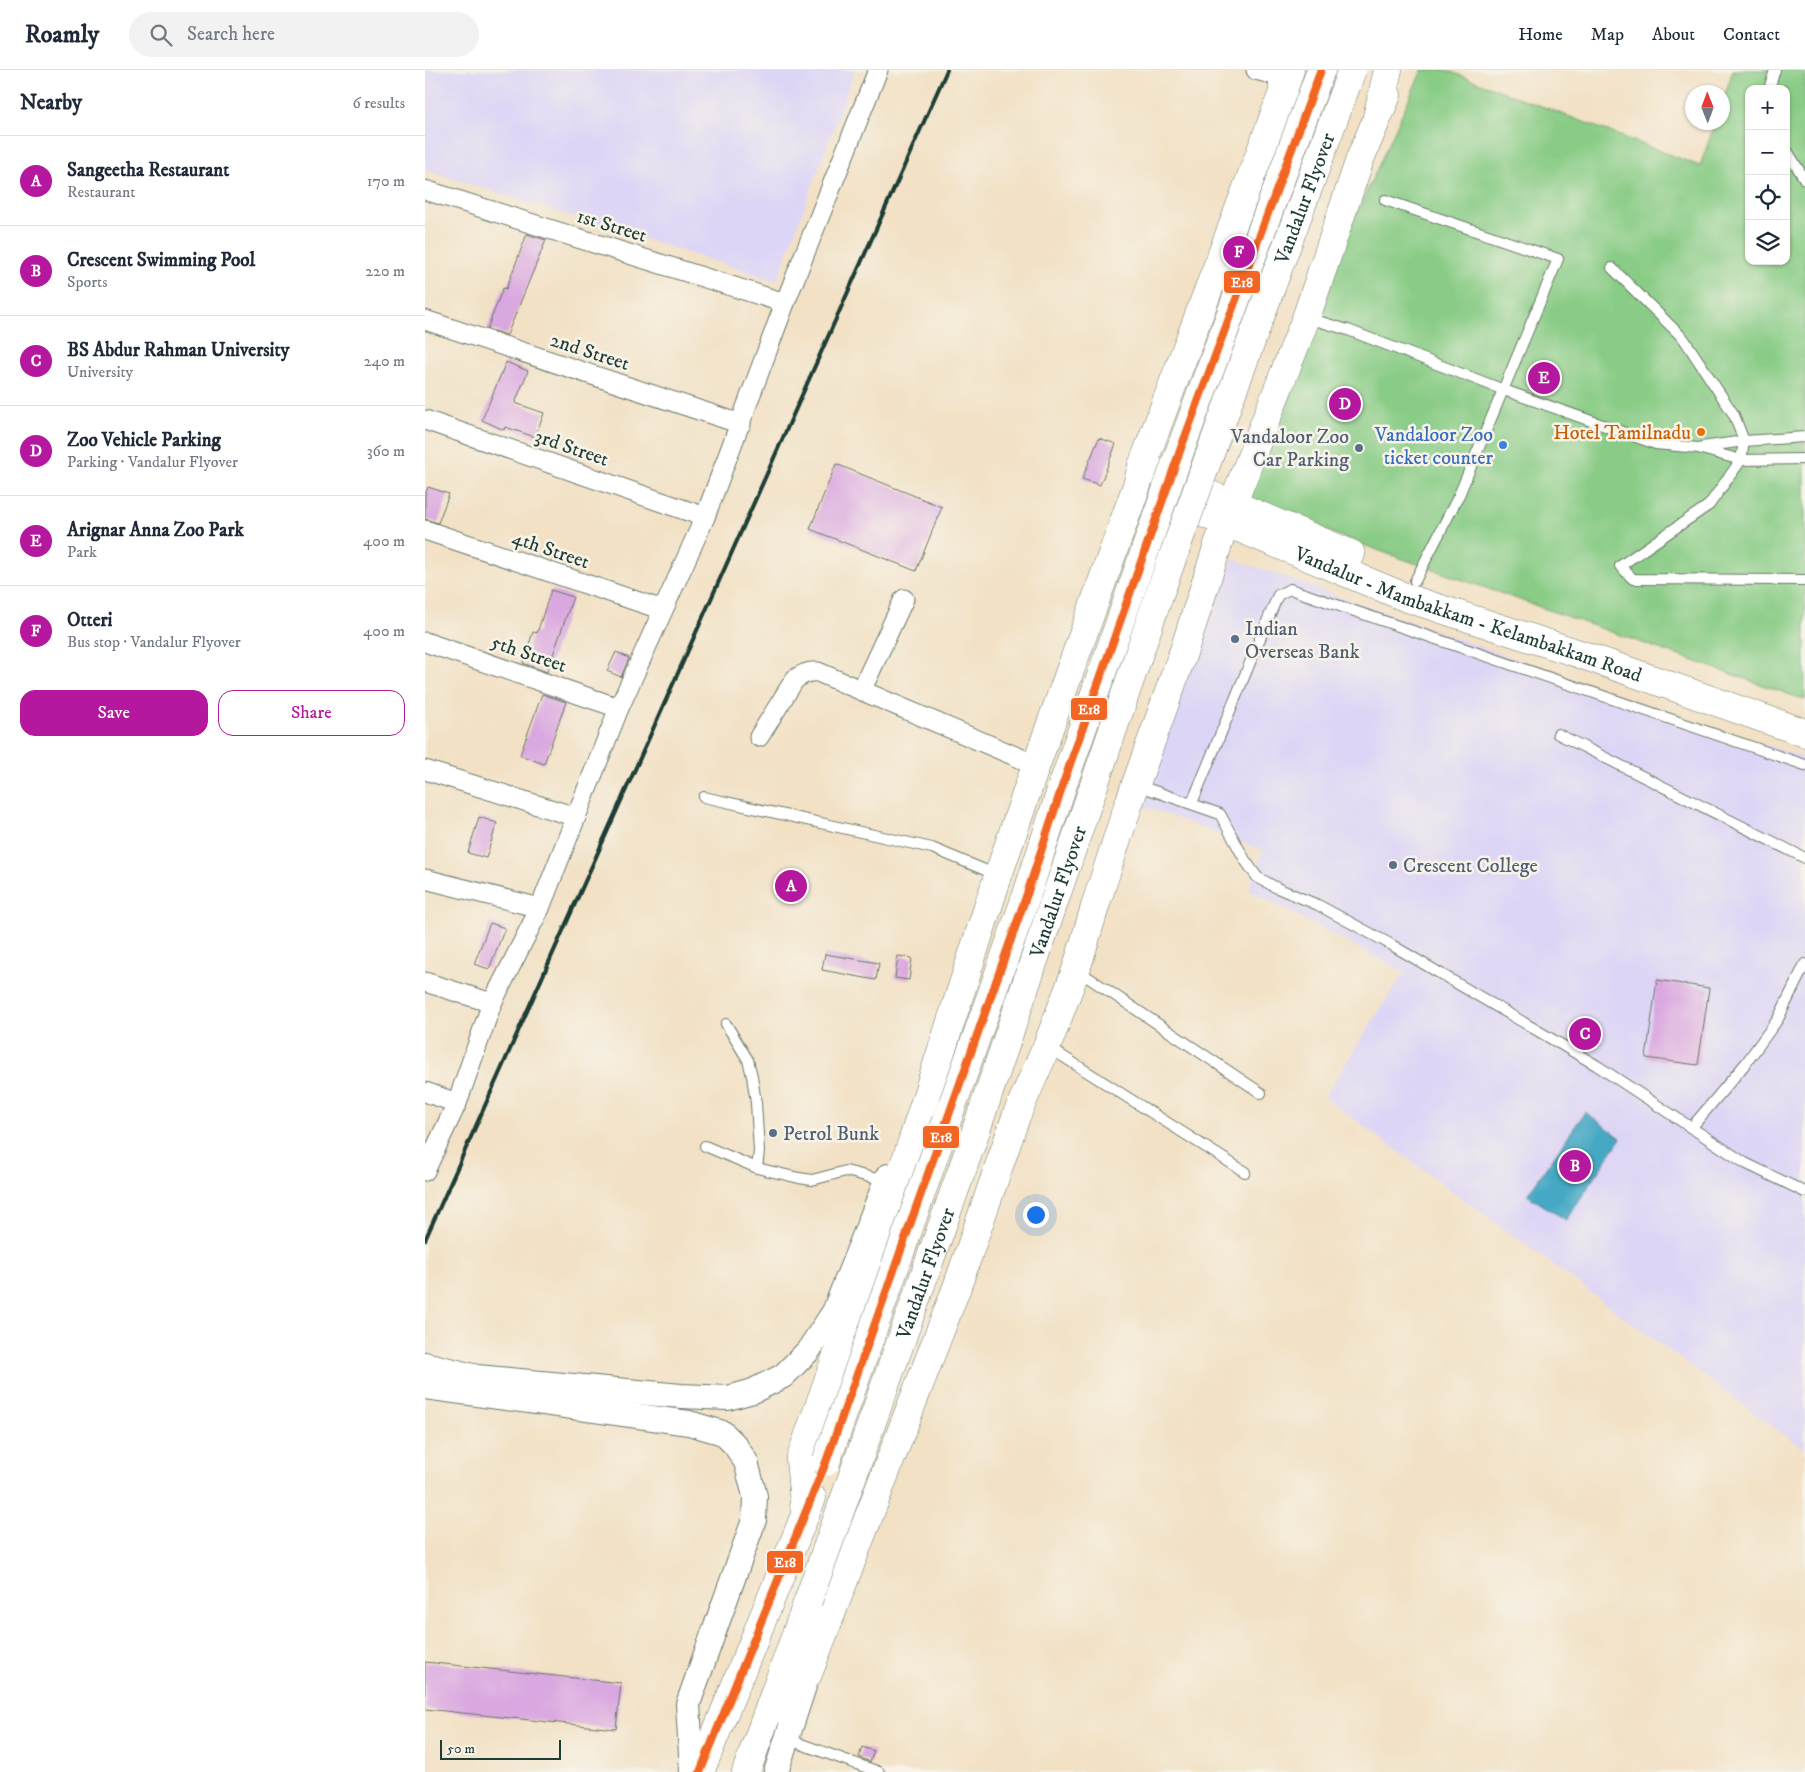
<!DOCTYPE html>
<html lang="en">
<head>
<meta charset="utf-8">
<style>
  :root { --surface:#fff; --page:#f2f2f3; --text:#1f2937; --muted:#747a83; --line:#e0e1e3; --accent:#b5179e }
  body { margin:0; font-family:"IM FELL DW Pica",serif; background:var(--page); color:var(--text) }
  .controls { position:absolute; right:15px; top:15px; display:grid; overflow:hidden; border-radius:10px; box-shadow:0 1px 4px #0004 }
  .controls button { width:45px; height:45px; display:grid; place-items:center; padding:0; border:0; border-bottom:1px solid var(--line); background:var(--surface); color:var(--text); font:25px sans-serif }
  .compass { position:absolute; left:1260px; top:15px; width:45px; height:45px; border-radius:50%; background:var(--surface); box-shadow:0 1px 4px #0004; rotate:359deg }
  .scale { position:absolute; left:15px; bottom:12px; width:121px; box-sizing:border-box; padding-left:5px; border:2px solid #1f3d34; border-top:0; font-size:14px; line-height:18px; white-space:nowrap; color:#1f3d34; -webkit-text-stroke:4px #f7f3e8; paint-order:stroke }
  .you { position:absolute; left:610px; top:1144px; width:18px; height:18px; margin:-12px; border:4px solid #fff; border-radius:50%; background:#1a73e8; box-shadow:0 0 0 8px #1a73e833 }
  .badge { display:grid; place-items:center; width:32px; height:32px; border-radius:50%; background:var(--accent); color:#fff; font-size:16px; font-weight:700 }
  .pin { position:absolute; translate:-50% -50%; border:2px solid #fff; box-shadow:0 1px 5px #0006 }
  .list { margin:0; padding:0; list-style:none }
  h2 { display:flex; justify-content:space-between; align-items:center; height:65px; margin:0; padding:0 20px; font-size:21px }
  h2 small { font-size:16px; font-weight:400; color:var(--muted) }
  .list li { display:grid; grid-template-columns:32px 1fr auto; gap:15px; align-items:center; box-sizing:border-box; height:90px; padding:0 20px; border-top:1px solid var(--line) }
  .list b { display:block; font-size:19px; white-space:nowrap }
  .list p { margin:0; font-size:16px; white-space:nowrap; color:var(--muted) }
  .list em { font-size:16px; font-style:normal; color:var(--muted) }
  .actions { display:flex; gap:10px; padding:15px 20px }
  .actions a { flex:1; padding:11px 0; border:1px solid var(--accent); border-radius:15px; text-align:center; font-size:18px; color:var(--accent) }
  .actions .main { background:var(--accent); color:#fff }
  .icon { flex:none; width:28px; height:28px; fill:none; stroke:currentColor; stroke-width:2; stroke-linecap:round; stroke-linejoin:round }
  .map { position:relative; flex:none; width:1380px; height:1702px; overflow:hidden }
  header { display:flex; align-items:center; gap:30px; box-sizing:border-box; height:70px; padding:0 25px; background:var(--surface); border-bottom:1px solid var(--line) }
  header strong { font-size:24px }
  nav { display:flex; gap:28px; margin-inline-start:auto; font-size:18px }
  .search { width:350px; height:45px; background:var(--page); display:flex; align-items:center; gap:12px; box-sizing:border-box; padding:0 18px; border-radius:28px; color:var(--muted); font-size:19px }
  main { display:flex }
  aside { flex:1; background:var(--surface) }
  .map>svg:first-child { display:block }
  .built { fill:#ddd5f6 }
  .green { fill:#89cc86; stroke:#54845d; fill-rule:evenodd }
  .water { fill:#45a8c5; stroke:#32727c }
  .building { fill:#daa8e0 }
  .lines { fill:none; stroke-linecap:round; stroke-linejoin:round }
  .service-casing { stroke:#697667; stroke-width:12 }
  .minor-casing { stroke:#697667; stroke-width:21 }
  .tertiary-casing { stroke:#697667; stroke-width:26 }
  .primary-casing { stroke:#697667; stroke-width:29 }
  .trunk-casing { stroke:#697667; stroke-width:29 }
  .motorway-casing { stroke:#697667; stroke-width:29 }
  .service { stroke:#fff; stroke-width:10 }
  .minor { stroke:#fff; stroke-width:19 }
  .tertiary { stroke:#fff; stroke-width:24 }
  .primary { stroke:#fff; stroke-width:28 }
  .trunk { stroke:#fff; stroke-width:28 }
  .motorway { stroke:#fff; stroke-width:28 }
  .rail { stroke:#1f3d34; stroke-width:4 }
  .trunk-bridge-casing { stroke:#697667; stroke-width:29; stroke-linecap:butt }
  .trunk-bridge { stroke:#fff; stroke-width:28 }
  .bus-1-casing { stroke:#f7f3e8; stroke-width:11 }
  .bus-1 { stroke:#f26522; stroke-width:8 }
  .food-dot { fill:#e8710a; stroke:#f7f3e8; stroke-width:2 }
  .shop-dot { fill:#3f7fe0; stroke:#f7f3e8; stroke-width:2 }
  .service-dot { fill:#5c6f8a; stroke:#f7f3e8; stroke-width:2 }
  .labels { text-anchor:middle; stroke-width:5; stroke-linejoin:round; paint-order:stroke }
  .street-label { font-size:20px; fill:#1f3d34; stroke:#f7f3e8 }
  .food-label { font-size:20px; fill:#c56008; stroke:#f7f3e8; text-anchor:end }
  .shop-label { font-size:20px; fill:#366cbe; stroke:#f7f3e8; text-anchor:end }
  .service-label { font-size:20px; fill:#4e5e75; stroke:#f7f3e8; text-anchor:start }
  .line-badge { stroke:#f7f3e8; stroke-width:2 }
  .badge-label { font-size:14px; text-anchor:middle; font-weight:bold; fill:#fff }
</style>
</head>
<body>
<header>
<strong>Roamly</strong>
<div class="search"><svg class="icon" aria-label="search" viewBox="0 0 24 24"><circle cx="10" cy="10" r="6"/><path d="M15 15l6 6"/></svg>Search here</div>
<nav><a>Home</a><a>Map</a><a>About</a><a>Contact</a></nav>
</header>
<main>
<aside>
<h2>Nearby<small>6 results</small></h2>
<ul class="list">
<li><span class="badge">A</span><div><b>Sangeetha Restaurant</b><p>Restaurant</p></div><em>170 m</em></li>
<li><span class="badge">B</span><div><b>Crescent Swimming Pool</b><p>Sports</p></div><em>220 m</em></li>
<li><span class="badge">C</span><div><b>BS Abdur Rahman University</b><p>University</p></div><em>240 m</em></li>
<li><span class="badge">D</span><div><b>Zoo Vehicle Parking</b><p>Parking · Vandalur Flyover</p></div><em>360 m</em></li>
<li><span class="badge">E</span><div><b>Arignar Anna Zoo Park</b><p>Park</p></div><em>400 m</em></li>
<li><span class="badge">F</span><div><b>Otteri</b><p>Bus stop · Vandalur Flyover</p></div><em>400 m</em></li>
</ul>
<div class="actions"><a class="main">Save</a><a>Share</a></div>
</aside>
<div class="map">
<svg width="1380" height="1702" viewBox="0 0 1380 1702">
  <rect width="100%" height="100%" fill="#f7f3e8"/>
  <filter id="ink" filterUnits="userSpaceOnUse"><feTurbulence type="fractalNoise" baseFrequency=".02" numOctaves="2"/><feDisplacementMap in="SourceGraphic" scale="10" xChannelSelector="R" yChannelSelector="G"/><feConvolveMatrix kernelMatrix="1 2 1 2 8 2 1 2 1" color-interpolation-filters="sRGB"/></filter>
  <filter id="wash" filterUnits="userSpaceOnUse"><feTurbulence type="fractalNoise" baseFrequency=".0096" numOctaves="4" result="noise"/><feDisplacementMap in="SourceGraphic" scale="20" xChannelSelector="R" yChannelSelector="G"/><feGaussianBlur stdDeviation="1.12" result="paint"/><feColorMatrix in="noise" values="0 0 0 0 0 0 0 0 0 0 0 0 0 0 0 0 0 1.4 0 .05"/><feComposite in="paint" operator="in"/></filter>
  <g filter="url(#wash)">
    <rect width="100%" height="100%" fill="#f2e1c5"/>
    <!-- built -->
    <g class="built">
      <polygon points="0,0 430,0 352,211 0,100"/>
      <polygon points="808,489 1229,638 1380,688 1380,1380 899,1027 979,902 824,820 838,780 713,734"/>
    </g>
    <!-- green -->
    <path class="green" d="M997,0H1021L1275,96L1290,53L1298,52V31L1308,0H1380V630L958,482L804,425ZM1324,19H1361V191H1324Z"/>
    <!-- water -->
    <polygon class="water" points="1160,1042 1196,1068 1141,1150 1102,1125"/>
    <g id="blocks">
      <!-- building -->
      <g class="building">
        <polygon points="102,164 121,170 82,265 62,259 78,218 81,219"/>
        <polygon points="81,292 103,301 90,333 119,343 110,367 80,357 79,360 57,350"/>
        <polygon points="674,368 691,374 675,415 657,409"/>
        <polygon points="411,394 517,437 491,501 385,459"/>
        <polygon points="3,417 24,424 13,453 0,449 0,425"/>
        <polygon points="126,520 148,527 122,602 98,593 108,562 112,563"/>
        <polygon points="191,582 204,588 196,607 182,601"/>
        <polygon points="117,624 141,632 119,694 95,685"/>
        <polygon points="54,747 72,753 61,788 43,783"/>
        <polygon points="65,853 80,858 64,899 49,894"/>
        <polygon points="400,884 454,893 451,910 397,900"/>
        <polygon points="473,886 487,888 484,910 470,908"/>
        <polygon points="1232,910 1284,918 1273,995 1221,988"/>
        <polygon points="0,1592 196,1613 191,1659 0,1639"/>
        <polygon points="437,1677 449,1681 445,1692 434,1687"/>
      </g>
    </g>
  </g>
  <g filter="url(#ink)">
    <use href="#blocks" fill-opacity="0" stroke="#697667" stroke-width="1"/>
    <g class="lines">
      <defs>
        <g id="service">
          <polyline points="1344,19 1350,0"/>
          <polyline points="1361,79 1380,110"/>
          <polyline points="960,130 1133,189 1034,425 990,511"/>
          <polyline points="1187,198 1259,269 1309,345 1319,371 1316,390 1284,435 1195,496 1208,509 1380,510"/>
          <polyline points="883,248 923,260 1079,320 1231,374 1273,378 1316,390 1380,389"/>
          <polyline points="1277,377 1319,371 1380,367"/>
          <polyline points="1133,664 1380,788"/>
          <polyline points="712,715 795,744 820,790 832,807 852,818 893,835 965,874 1171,995 1320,1093 1380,1122"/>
          <polyline points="279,727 507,778 572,805"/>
          <polyline points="767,733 853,525 865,519 1380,695"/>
          <polyline points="652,900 836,1023"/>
          <polyline points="301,954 323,990 327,1006 331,1033 334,1081 332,1098"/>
          <polyline points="623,977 820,1102"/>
          <polyline points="1266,1058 1321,993 1353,949 1380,894"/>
          <polyline points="280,1076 332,1098 374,1108 387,1110 421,1101 460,1111"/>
          <polyline points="362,1669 454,1702"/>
        </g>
        <g id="minor">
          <polyline points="831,0 857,7"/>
          <polyline points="0,120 360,233"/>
          <polyline points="0,250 316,354"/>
          <polyline points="0,350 280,447"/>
          <polyline points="0,460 238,540"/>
          <polyline points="0,572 194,638"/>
          <polyline points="437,619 479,529"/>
          <path d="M334,667L370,609C378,604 384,601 393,602L611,695"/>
          <polyline points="0,700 151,747"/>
          <polyline points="0,809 115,838"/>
          <polyline points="0,912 67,933"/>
          <polyline points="0,1022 32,1033"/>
          <polyline points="0,1101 32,1033 67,933 115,838 194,638 280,447 360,233 453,0"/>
        </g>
        <g id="tertiary">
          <polyline points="0,1294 52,1307 256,1326 303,1328 328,1321 358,1306 383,1281 409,1242 463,1106"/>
          <polyline points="0,1317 264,1353 298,1363 310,1375 321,1392 330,1426 329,1450 263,1634 267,1702"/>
          <polyline points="351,1702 383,1604"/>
        </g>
        <g id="primary">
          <polyline points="717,396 926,484"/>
          <path id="s1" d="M744,429L982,528L1155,584L1380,663"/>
        </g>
        <g id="trunk">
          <polyline points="380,1445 375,1390 485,1078 573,806 611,695 712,415 717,396 858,22 858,0"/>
          <polyline points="344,1643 383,1604 532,1217 592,1044 622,976 651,900 672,830 703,736 759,580 800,453 881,248 935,89 962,25"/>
          <polyline points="275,1702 387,1428"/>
          <polyline points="321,1702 383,1531"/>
        </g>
        <g id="motorway">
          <polyline points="858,22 865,0"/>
          <polyline points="952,47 963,0"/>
        </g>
      </defs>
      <!-- service casing -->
      <use href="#service" class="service-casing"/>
      <!-- minor casing -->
      <use href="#minor" class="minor-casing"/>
      <!-- tertiary casing -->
      <use href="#tertiary" class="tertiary-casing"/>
      <!-- primary casing -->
      <use href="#primary" class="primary-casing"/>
      <!-- trunk casing -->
      <use href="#trunk" class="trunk-casing"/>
      <!-- motorway casing -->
      <use href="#motorway" class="motorway-casing"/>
      <!-- service -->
      <use href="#service" class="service"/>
      <!-- minor -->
      <use href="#minor" class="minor"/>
      <!-- tertiary -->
      <use href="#tertiary" class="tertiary"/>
      <!-- primary -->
      <use href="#primary" class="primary"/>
      <!-- trunk -->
      <use href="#trunk" class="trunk"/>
      <!-- motorway -->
      <use href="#motorway" class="motorway"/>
      <!-- rail -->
      <polyline class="rail" points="0,1170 522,0"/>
      <defs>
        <g id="trunk-bridge">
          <polyline points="401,1392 602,824 638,714 756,378 896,0"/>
          <path id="s2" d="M383,1531L547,1072L733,528L808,320L927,0"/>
        </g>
      </defs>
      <!-- trunk-bridge casing -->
      <use href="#trunk-bridge" class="trunk-bridge-casing"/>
      <!-- trunk-bridge -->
      <use href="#trunk-bridge" class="trunk-bridge"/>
      <defs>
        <polyline id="bus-1" points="275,1702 401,1392 602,824 638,714 756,378 896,0"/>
      </defs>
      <!-- bus-1 casing -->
      <use href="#bus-1" class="bus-1-casing"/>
      <!-- bus-1 -->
      <use href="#bus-1" class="bus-1"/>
    </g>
  </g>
  <!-- markers -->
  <circle class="food-dot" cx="1276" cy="362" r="5"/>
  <circle class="shop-dot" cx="1078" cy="375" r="5"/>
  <g class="service-dot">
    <circle cx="934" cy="378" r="5"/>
    <circle cx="810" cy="569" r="5"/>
    <circle cx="968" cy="795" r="5"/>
    <circle cx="348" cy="1063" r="5"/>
  </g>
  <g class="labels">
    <!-- street labels -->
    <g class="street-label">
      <text dy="7" stroke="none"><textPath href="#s2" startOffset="1488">Vandalur Flyover</textPath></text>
      <text transform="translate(187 155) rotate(17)" y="7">1st Street</text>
      <text transform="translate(165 281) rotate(18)" y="7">2nd Street</text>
      <text transform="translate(147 377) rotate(19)" y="7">3rd Street</text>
      <text transform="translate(126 479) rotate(19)" y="7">4th Street</text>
      <text dy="7" stroke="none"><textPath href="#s1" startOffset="321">Vandalur - Mambakkam - Kelambakkam Road</textPath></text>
      <text transform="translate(104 583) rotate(19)" y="7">5th Street</text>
      <text dy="7" stroke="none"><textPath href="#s2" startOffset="752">Vandalur Flyover</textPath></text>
      <text dy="7" stroke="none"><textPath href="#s2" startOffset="348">Vandalur Flyover</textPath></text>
    </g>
    <!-- food labels -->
    <g class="food-label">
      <text x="1266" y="369">Hotel Tamilnadu</text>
    </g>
    <!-- shop labels -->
    <g class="shop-label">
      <text x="1068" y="371">Vandaloor Zoo<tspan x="1068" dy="23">ticket counter</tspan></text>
    </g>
    <!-- service labels -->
    <g class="service-label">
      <text x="924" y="373" text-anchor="end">Vandaloor Zoo<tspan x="924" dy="23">Car Parking</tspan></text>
      <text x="820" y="565">Indian<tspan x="820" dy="23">Overseas Bank</tspan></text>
      <text x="978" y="802">Crescent College</text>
      <text x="358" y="1070">Petrol Bunk</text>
    </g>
  </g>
  <g class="line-badge">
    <rect x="798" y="200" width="38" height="24" rx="5" fill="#f26522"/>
    <rect x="645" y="627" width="38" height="24" rx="5" fill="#f26522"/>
    <rect x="497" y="1055" width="38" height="24" rx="5" fill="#f26522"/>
    <rect x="341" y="1480" width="38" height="24" rx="5" fill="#f26522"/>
  </g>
  <g class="badge-label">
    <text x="817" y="217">E18</text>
    <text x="664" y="644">E18</text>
    <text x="516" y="1072">E18</text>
    <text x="360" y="1497">E18</text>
  </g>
</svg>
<div class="controls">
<button>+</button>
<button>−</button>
<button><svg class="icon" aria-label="locate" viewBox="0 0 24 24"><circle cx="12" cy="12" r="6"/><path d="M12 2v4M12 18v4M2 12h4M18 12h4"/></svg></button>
<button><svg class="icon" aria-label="layers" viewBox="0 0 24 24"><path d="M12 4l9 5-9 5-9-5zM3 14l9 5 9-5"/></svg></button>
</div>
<svg class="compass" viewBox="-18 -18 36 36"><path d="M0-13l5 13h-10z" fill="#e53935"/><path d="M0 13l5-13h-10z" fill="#747a83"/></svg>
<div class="scale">50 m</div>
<div class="you"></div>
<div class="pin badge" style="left:366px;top:816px">A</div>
<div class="pin badge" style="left:1150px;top:1096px">B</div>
<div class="pin badge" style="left:1160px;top:964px">C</div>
<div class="pin badge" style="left:920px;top:334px">D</div>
<div class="pin badge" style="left:1119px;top:308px">E</div>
<div class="pin badge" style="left:814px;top:182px">F</div>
</div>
</main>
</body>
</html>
